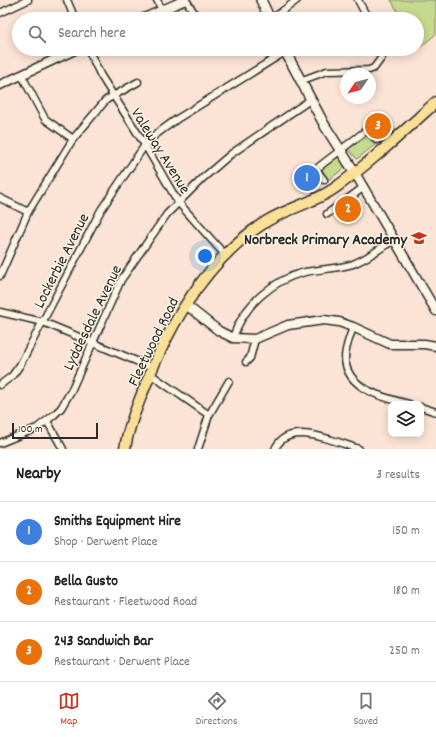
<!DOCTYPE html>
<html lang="en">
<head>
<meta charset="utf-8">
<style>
  :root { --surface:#fff; --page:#f2f2f2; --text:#222; --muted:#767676; --line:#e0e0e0; --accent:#c8321e }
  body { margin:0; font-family:Dekko,sans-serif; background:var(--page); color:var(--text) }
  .controls { position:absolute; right:12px; bottom:12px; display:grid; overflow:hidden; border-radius:8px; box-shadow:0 2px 10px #0003 }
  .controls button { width:36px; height:36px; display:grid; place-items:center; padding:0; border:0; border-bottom:1px solid var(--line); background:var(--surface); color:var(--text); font:20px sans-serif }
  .compass { position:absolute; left:340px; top:68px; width:36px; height:36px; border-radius:50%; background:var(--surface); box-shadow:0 2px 10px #0003; rotate:235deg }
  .scale { position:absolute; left:12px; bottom:10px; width:86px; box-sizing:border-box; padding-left:4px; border:2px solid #2b2b2b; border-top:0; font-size:11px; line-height:14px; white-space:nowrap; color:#2b2b2b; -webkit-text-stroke:3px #fcf5e5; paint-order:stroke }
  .you { position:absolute; left:205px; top:256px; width:14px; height:14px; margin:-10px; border:3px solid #fff; border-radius:50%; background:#1a73e8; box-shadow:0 0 0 6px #1a73e833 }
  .badge { display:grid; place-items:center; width:26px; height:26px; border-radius:50%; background:var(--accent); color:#fff; font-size:13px; font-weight:700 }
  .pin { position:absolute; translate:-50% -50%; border:2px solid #fff; box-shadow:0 1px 4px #0006 }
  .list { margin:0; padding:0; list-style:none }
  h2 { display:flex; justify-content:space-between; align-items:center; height:52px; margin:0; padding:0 16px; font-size:17px }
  h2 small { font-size:13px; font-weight:400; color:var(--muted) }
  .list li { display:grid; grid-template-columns:26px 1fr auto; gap:12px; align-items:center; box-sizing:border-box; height:60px; padding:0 16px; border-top:1px solid var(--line) }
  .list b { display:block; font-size:15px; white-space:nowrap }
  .list p { margin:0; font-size:13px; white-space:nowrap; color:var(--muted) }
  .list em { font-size:13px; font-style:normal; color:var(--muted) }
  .icon { flex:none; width:22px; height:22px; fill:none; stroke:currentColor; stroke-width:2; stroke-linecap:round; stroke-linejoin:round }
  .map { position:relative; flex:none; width:436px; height:449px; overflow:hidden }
  .search { position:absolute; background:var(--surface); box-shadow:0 2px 10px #0003; left:12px; right:12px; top:12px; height:44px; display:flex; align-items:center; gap:10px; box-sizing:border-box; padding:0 14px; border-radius:22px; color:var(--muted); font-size:15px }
  .sheet { height:232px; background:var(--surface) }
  nav { display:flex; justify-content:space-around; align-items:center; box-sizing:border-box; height:56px; border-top:1px solid var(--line); background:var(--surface); font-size:11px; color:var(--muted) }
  nav a { display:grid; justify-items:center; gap:2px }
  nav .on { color:var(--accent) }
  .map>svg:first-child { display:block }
  .green { fill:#c6da8f; stroke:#78825d }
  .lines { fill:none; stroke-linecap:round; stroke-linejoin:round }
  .minor-casing { stroke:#2b2b2b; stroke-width:9 }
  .tertiary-casing { stroke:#2b2b2b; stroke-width:11 }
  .secondary-casing { stroke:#2b2b2b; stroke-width:12 }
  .primary-casing { stroke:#2b2b2b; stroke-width:13 }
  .minor { stroke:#fcf5e5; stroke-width:6 }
  .tertiary { stroke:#fcf5e5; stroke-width:8 }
  .secondary { stroke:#fcf5e5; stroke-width:9 }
  .primary { stroke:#fadf96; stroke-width:10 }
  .labels { text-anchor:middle; stroke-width:3; stroke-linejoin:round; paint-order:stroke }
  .street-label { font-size:16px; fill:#2b2b2b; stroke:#fcf5e5 }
  .poi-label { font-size:16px; font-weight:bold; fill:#2b2b2b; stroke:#fcf5e5; text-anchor:end }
</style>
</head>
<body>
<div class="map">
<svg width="436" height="449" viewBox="0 0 436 449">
  <rect width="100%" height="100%" fill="#fbe4d5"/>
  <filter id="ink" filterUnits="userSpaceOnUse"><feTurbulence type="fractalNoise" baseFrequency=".025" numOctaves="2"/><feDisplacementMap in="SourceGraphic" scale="8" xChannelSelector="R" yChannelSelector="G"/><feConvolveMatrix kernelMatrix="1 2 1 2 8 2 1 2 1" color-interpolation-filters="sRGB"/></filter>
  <g filter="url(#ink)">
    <!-- green -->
    <g class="green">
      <polygon points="391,0 436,0 436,34 418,49 417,19 402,19"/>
      <polygon points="368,136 376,144 357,159 348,149"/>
      <polygon points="338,157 346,167 327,181 321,172 322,169"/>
    </g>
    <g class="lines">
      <defs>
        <g id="minor">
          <polyline points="67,0 75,19"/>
          <polyline points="157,0 162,10"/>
          <polyline points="186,0 198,19"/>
          <polyline points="358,0 368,19"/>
          <polyline points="0,13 28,0"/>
          <polyline points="272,19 297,0"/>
          <polyline points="358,19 365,15"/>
          <polyline points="88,49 101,76 145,145 178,202 225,255"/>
          <polyline points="22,76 45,119 73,139"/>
          <polyline points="300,81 327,71 369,70 374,68 382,57 382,49"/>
          <polyline points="144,143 177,119 285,52"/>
          <polyline points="324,180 316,169 368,129 377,140"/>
          <polyline points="0,198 28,212"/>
          <polyline points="327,214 364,187"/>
          <polyline points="0,276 28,212 73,139 106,100 138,82"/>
          <polyline points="0,312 43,322 153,368"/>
          <path d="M353,327C350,337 345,347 345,358C346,389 384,398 409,404"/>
          <path d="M233,338C243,306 272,280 305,272C320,269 337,269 353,264C368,258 381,248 395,239"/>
          <polyline points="246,362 250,358 255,339"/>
          <polyline points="150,374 209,415"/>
          <polyline points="0,385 12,376 20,365 101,210 145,145"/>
          <polyline points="421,407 436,412"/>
          <polyline points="47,421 63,449"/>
          <polyline points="0,443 37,428 54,415 61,408 71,391 121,280 167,214 203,178 231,154 310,100"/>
          <polyline points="198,449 209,415 229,381"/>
          <path d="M275,449C288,419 336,442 359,449"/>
        </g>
        <g id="tertiary">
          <polyline points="142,19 185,0"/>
          <polyline points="0,85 77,49"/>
          <polyline points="355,173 436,311"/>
          <polyline points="186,305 219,331 233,338 255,339 288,325 324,320 339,322 353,327 390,344 424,344 436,346"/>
        </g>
        <g id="secondary">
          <polyline points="261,0 270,19"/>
          <polyline points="284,49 325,126 355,173"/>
        </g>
        <path id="primary" d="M125,449C128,428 136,409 144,389C169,324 206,259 267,221C288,208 314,203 335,188C371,162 403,132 436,102"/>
      </defs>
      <!-- minor casing -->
      <use href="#minor" class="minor-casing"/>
      <!-- tertiary casing -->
      <use href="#tertiary" class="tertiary-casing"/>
      <!-- secondary casing -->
      <use href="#secondary" class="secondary-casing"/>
      <!-- primary casing -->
      <use href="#primary" class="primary-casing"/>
      <!-- minor -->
      <use href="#minor" class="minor"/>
      <!-- tertiary -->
      <use href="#tertiary" class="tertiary"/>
      <!-- secondary -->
      <use href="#secondary" class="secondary"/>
      <!-- primary -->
      <use href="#primary" class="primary"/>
    </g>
  </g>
  <!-- icons -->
  <defs>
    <symbol id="school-bare" viewBox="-9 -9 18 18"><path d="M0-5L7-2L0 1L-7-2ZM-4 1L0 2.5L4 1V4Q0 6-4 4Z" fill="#c8321e" stroke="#fcf5e5" stroke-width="2.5" paint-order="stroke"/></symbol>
  </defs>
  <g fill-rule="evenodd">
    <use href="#school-bare" x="408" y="227" width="22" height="22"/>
  </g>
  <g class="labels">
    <!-- street labels -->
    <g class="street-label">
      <text transform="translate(162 150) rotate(58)" y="6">Valeway Avenue</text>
      <text transform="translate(60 260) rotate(-63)" y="6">Lockerbie Avenue</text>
      <text transform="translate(91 317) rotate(-64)" y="6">Lyddesdale Avenue</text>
      <text transform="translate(152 341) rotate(-64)" y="6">Fleetwood Road</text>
    </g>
    <!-- poi labels -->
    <g class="poi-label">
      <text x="407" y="244">Norbreck Primary Academy</text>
    </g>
  </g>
</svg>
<div class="controls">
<button><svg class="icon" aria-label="layers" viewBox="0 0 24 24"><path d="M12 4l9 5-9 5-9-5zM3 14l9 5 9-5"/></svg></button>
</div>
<svg class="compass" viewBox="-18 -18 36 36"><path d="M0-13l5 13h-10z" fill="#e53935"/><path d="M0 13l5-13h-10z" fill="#767676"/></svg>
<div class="scale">100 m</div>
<div class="you"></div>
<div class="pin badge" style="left:307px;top:178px;background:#3f7fe0">1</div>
<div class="pin badge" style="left:348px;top:209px;background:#e8710a">2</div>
<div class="pin badge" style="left:378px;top:126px;background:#e8710a">3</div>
<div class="search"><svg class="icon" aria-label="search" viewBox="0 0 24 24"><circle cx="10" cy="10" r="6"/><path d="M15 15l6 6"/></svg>Search here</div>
</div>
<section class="sheet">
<h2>Nearby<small>3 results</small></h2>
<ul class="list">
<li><span class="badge" style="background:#3f7fe0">1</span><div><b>Smiths Equipment Hire</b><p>Shop · Derwent Place</p></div><em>150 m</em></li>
<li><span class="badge" style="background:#e8710a">2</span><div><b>Bella Gusto</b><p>Restaurant · Fleetwood Road</p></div><em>180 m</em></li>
<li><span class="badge" style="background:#e8710a">3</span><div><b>243 Sandwich Bar</b><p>Restaurant · Derwent Place</p></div><em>250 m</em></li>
</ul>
</section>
<nav>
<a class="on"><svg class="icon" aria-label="map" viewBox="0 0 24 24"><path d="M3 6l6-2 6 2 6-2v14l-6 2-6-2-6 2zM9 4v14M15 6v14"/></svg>Map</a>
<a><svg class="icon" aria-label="directions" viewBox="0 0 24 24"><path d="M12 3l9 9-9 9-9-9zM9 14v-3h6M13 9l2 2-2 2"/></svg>Directions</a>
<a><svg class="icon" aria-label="saved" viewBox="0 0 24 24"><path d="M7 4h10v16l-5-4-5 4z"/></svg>Saved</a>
</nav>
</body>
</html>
